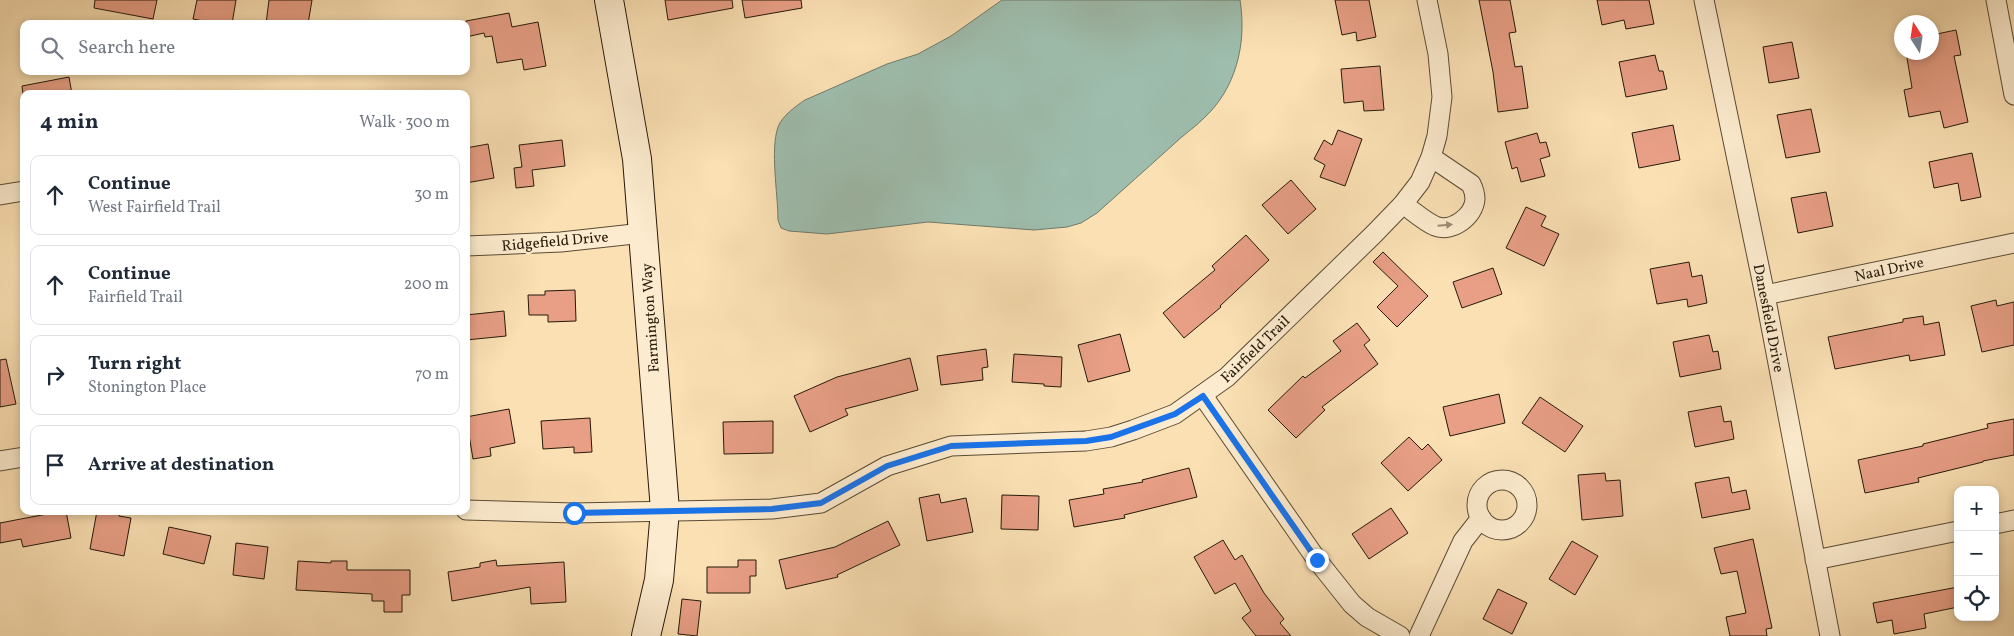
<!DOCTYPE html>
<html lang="en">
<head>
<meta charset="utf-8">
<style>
  :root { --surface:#fff; --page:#f6f6f7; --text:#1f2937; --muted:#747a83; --line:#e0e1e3 }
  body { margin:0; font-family:Vollkorn,serif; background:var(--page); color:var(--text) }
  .controls { position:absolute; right:15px; bottom:15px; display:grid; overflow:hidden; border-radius:10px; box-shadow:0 2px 8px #0003 }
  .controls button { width:45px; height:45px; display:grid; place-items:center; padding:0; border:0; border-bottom:1px solid var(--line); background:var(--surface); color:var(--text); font:25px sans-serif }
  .compass { position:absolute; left:1894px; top:15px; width:45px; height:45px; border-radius:50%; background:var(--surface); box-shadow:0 2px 8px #0003; rotate:348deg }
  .stop { position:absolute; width:15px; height:15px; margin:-11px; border:4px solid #1a73e8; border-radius:50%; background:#fff }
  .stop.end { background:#1a73e8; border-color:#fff; box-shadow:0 1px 5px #0008 }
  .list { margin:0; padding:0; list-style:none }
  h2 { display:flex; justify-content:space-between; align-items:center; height:65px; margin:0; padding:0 20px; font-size:21px }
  h2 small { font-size:16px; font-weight:400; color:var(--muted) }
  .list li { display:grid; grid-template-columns:32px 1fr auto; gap:15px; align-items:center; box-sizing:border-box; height:80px; margin:0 10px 10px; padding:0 10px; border:1px solid var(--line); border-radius:10px }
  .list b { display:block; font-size:19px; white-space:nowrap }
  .list p { margin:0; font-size:16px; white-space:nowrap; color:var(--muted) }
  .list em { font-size:16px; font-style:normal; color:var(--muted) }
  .icon { flex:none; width:28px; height:28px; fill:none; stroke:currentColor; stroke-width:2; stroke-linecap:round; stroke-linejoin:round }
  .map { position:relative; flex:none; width:2014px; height:636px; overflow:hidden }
  .search { position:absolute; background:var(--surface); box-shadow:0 2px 8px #0003; left:20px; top:20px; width:450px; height:55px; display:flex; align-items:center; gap:12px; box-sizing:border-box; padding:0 18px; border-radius:10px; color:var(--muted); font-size:19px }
  .panel { position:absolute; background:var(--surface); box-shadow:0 2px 8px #0003; left:20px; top:90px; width:450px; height:425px; border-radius:10px }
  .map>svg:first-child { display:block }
  .water { fill:#9ebdad; stroke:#6e7b6b }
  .building { fill:#e89f86; stroke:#251909 }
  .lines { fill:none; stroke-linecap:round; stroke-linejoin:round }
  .street-casing { stroke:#5a4b34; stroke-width:21 }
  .secondary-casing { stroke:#251909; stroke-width:30 }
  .street { stroke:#fcebce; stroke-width:19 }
  .secondary { stroke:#fcebce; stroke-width:28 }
  .oneway { fill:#9b8c75 }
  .route { stroke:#1a73e8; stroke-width:6 }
  .labels { text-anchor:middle; stroke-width:4.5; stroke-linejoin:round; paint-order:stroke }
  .street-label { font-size:15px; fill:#251909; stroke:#fcebce }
</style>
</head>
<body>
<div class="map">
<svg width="2014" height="636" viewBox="0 0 2014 636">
  <rect width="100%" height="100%" fill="#fae0b3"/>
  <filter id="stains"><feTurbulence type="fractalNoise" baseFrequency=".004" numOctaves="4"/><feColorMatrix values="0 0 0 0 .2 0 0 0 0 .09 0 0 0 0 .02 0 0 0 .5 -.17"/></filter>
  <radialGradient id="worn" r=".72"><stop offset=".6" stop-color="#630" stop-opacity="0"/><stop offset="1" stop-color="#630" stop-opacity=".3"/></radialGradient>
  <!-- water -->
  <path class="water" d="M1002,0H1240C1247,44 1236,89 1203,119C1194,128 1183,135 1174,144C1148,167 1123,190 1097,213L1081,223L1067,227L1034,230L928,222L827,234L789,231L781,228L778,220C778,194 770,150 778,127C782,116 796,106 805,100L887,64L918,54L951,36Z"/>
  <!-- building -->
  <g class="building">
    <polygon points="95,0 157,0 153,19 94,8"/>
    <polygon points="197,0 236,0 232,24 219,24 193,19"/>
    <polygon points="269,0 312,0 308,24 266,24"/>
    <polygon points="665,0 732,0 733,8 668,20"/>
    <polygon points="742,0 801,0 802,8 745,18"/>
    <polygon points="1335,0 1369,0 1376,37 1357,41 1356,32 1342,35"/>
    <polygon points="1479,0 1510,0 1516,32 1509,33 1515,67 1522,66 1528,108 1498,112 1493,72"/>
    <polygon points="1597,0 1649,0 1654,24 1626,29 1624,20 1602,25"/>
    <polygon points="509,13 512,27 538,22 546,66 524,70 522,59 497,63 492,36 485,37 484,33 466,37 466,21"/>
    <polygon points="1956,30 1961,55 1954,56 1968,122 1944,128 1940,111 1909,117 1904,90 1912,88 1906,52 1932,52 1932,35"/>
    <polygon points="1792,42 1799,78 1769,83 1763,47"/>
    <polygon points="1655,55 1659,71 1663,71 1667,89 1626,97 1619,62"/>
    <polygon points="1380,66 1384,110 1364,111 1363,101 1344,103 1341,69"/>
    <polygon points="69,77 72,94 23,94 22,86"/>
    <polygon points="1811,109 1820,152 1786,158 1777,115"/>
    <polygon points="1673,125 1680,160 1639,168 1632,133"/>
    <polygon points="1338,130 1362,139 1345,186 1320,177 1325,165 1314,159 1324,140 1332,145"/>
    <polygon points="1537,133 1540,143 1546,142 1550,156 1540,159 1545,176 1521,182 1517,167 1512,169 1505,142"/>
    <polygon points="562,140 565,166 532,170 534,186 516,188 514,168 522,167 519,145"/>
    <polygon points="488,144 494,178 466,183 466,148"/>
    <polygon points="1972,153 1981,197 1961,201 1958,183 1934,188 1929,162"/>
    <polygon points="1291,180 1316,209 1288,234 1262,205"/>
    <polygon points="1826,192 1833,226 1798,233 1791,198"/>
    <polygon points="1526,207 1546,216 1541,226 1559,234 1544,266 1506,248"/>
    <polygon points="1246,235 1269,260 1220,306 1221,307 1184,338 1163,313 1215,270 1212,266"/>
    <polygon points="1383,252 1428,296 1397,327 1377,307 1398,286 1373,262"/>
    <polygon points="1689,262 1692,277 1702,275 1707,303 1688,307 1687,299 1657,304 1650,269"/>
    <polygon points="1493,268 1502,294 1462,308 1453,282"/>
    <polygon points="575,290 576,321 548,322 548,315 529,315 528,295 545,295 545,291"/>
    <polygon points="1996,300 1997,306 2014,302 2014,345 1982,352 1971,306"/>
    <polygon points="504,311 506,336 466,340 466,315"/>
    <polygon points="1923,316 1924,325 1939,322 1945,355 1910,361 1909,355 1835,369 1828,337 1903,322 1903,319"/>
    <polygon points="1357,323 1370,340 1364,345 1378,364 1322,407 1325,410 1296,438 1268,410 1303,376 1305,378 1341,351 1333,341"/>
    <polygon points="1120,334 1130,371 1088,382 1078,345"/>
    <polygon points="1709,335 1713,352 1718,351 1721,369 1680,377 1673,342"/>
    <polygon points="986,349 988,367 982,368 983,380 941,385 937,356"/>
    <polygon points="1014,354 1062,357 1061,387 1044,386 1044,384 1012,382"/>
    <polygon points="910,358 918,390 845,409 848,415 810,432 794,396 837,377"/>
    <polygon points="6,359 16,404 0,407 0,360"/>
    <polygon points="1499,394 1505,423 1450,436 1443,407"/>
    <polygon points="1540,397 1583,426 1565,452 1522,423"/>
    <polygon points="1721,406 1724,422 1731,421 1734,439 1695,447 1688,412"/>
    <polygon points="509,409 515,443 490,448 491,456 473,459 466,417"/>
    <polygon points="590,418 592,452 574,453 574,447 543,449 541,421"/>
    <polygon points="2014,419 2014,455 1983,461 1983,462 1918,478 1919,482 1865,493 1858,460 1923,446 1923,444 1988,428 1987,424"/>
    <polygon points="773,421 773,453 724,454 723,422"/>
    <polygon points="1409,437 1422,450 1428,444 1442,460 1408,491 1381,463"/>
    <polygon points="1189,468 1197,497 1124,515 1125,518 1074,527 1069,500 1104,494 1103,489 1143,482 1142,480"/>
    <polygon points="1605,473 1606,481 1620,480 1623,516 1582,520 1578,475"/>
    <polygon points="1729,477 1732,493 1746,490 1750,509 1702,518 1695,483"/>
    <polygon points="939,494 941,503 966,498 973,532 927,541 919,498"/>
    <polygon points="1002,495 1039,496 1038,530 1001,529"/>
    <polygon points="1391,508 1408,533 1369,559 1352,534"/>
    <polygon points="47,511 66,511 71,538 23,547 21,539 0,543 0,523 47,514"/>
    <polygon points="97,511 120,511 119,516 131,518 124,556 90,549"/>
    <polygon points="888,521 900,545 837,575 838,577 786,589 779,560 835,547"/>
    <polygon points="169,527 211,536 204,564 163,554"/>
    <polygon points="1753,539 1772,628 1766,629 1767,636 1730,636 1726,617 1746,613 1737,571 1721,574 1714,548"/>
    <polygon points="1223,540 1235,560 1242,555 1264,593 1284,619 1280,623 1291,636 1256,636 1242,618 1251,611 1235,583 1215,594 1194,557"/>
    <polygon points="1572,541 1598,556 1575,595 1549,579"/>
    <polygon points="236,543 268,547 264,579 233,575"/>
    <polygon points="496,560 497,566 564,562 566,602 531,604 530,587 452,601 448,572 480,567 480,563"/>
    <polygon points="738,560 756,560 756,576 750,576 750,593 707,593 707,567 738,567"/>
    <polygon points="298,561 331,563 331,561 347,561 347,570 410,570 410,595 402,595 402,612 384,612 384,601 372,601 372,594 296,590"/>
    <polygon points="1958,587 1958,607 1924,614 1926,628 1894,634 1892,620 1877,623 1873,603"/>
    <polygon points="1498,589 1527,603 1512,634 1483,619"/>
    <polygon points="682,599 701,601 697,636 678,634"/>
  </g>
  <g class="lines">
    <defs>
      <g id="street">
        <polyline points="1704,0 1765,295 1830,636"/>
        <polyline points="1996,0 2014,95"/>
        <polyline points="0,195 24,191"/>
        <path d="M1403,204C1413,211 1424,221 1435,226C1452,233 1474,216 1475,199C1475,194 1473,188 1471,184L1431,157"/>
        <polyline points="466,246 561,242 643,233"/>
        <polyline points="1765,295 2014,243"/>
        <polyline points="1203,396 1317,560 1352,604 1367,617 1400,636"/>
        <polyline points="0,461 24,457"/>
        <circle cx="1502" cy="505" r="25"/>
        <polyline points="466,510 574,513 772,509 821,503 887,466 951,446 1086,441 1111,437 1133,430 1175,414 1227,377 1374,234 1403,204 1420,182 1431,157 1437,136 1442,97 1438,54 1427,0"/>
        <polyline points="1995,524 2014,520"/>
        <polyline points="1815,560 1958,531"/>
        <polyline points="1419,636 1463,541 1481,518"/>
      </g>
      <polyline id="secondary" points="609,0 637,159 665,510 659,580 646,636"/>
    </defs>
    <!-- street casing -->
    <use href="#street" class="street-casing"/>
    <!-- secondary casing -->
    <use href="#secondary" class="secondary-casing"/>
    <!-- street -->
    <use href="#street" class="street"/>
    <!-- secondary -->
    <use href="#secondary" class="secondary"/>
  </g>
  <!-- one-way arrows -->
  <defs><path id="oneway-solid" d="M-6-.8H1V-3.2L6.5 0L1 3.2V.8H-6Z" transform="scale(1.25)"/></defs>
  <use class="oneway" href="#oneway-solid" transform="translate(1445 225) rotate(-5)"/>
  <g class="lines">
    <!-- route -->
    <polyline class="route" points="574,513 772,509 821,503 887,466 951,446 1086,441 1111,437 1175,414 1203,396 1317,560"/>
  </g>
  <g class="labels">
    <!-- street labels -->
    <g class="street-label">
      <text transform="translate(555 241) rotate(-5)" y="5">Ridgefield Drive</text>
      <text transform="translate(1889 269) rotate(-12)" y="5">Naal Drive</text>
      <text transform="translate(650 318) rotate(-94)" y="5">Farmington Way</text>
      <text transform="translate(1769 318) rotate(79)" y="5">Danesfield Drive</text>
      <text transform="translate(1255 349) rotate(-44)" y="5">Fairfield Trail</text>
    </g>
  </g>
  <rect width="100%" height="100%" filter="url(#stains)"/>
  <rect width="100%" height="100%" fill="url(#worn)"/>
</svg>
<div class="controls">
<button>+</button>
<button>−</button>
<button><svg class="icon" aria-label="locate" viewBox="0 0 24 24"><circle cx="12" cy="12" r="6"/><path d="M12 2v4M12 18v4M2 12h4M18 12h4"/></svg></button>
</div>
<svg class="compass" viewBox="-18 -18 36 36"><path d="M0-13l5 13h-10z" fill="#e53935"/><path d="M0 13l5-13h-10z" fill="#747a83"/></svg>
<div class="stop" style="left:574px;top:513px"></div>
<div class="stop end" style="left:1317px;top:560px"></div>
<div class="search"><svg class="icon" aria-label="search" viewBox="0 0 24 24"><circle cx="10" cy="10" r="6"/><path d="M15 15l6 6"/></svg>Search here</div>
<section class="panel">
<h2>4 min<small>Walk · 300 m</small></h2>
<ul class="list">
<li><svg class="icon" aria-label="ahead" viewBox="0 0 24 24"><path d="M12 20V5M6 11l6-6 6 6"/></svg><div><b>Continue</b><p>West Fairfield Trail</p></div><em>30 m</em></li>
<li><svg class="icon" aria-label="ahead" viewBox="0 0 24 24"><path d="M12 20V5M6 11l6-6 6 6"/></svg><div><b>Continue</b><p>Fairfield Trail</p></div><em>200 m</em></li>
<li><svg class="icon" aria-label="right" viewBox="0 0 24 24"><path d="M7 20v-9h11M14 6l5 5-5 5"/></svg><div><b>Turn right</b><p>Stonington Place</p></div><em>70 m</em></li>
<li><svg class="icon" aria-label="arrive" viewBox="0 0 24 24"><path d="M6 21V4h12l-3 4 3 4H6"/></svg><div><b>Arrive at destination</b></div></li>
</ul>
</section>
</div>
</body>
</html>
